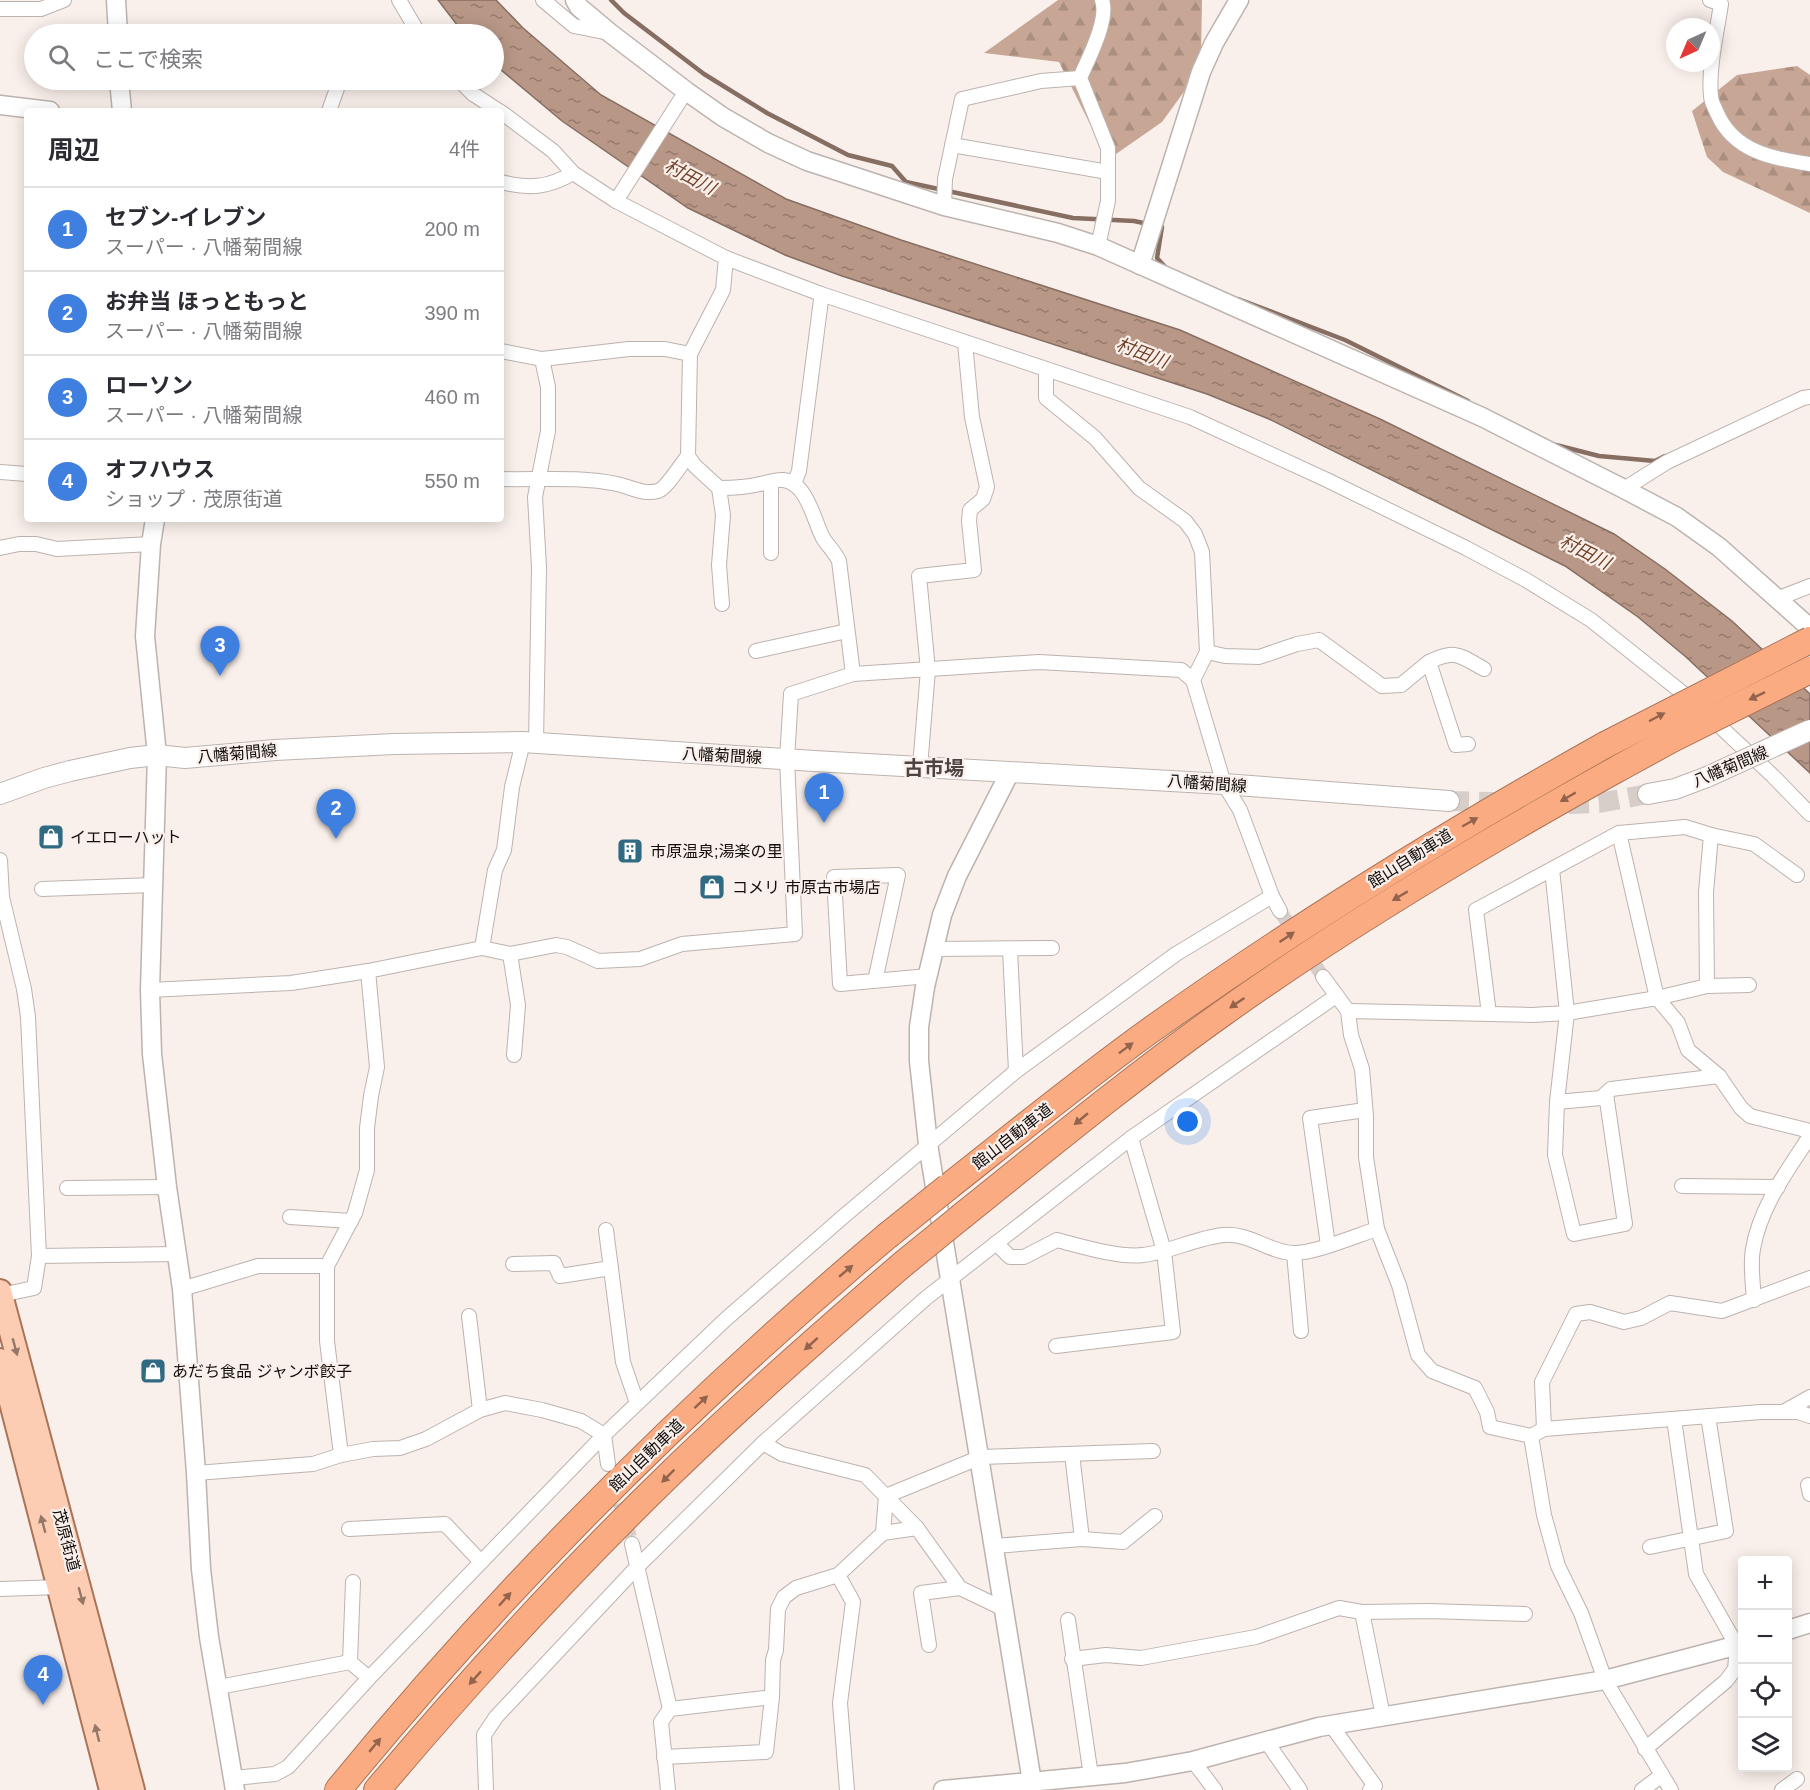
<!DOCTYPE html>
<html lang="ja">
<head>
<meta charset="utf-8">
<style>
  :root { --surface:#fff; --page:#f2f2f3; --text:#2b2b33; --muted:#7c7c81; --line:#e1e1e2; --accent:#316a83 }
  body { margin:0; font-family:Helvetica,"Noto Sans JP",sans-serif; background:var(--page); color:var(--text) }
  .controls { position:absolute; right:18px; bottom:18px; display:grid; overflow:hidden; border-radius:6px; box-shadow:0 3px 15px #0003 }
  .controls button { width:54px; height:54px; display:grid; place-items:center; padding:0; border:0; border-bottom:2px solid var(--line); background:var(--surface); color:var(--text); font:30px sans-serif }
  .compass { position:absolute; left:1666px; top:18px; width:54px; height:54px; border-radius:50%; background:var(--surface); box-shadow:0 3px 15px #0003; rotate:224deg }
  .you { position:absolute; left:1188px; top:1122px; width:21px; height:21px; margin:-15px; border:4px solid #fff; border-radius:50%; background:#1a73e8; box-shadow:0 0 0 9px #1a73e833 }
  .badge { display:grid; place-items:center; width:39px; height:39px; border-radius:50%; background:var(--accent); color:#fff; font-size:20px; font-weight:700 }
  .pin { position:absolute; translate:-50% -50px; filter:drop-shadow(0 2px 3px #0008) }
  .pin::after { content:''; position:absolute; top:32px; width:21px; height:18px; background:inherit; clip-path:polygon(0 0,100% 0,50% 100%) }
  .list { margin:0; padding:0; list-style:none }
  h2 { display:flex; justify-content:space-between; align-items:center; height:78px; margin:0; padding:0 24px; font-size:26px }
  h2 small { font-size:20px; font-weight:400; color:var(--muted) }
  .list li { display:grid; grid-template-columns:39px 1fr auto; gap:18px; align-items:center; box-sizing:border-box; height:84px; padding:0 24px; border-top:2px solid var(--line) }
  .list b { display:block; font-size:22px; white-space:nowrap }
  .list p { margin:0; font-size:20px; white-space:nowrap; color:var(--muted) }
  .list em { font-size:20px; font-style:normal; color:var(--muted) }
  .icon { flex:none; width:33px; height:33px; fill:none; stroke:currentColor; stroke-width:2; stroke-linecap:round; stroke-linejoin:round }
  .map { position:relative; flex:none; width:1810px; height:1790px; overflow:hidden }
  .search { position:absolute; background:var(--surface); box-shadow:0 3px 15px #0003; left:24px; top:24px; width:480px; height:66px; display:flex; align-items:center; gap:15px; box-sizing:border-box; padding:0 21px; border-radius:33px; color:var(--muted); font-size:22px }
  .panel { position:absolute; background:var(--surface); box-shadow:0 3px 15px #0003; left:24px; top:108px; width:480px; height:414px; border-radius:6px }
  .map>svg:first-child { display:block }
  .forest { fill:url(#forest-firs) }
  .water { fill:url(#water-ripples); stroke:#866e62; stroke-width:1.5 }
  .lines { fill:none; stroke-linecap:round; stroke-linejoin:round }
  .stream { stroke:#866e62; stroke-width:4.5 }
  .minor-tunnel { stroke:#d7ceca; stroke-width:14; stroke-dasharray:14 7; stroke-linecap:butt }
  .secondary-tunnel { stroke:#d7ceca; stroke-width:20; stroke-dasharray:20 10; stroke-linecap:butt }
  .minor-casing { stroke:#bcb3ae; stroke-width:16 }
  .tertiary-casing { stroke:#bcb3ae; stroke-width:21 }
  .secondary-casing { stroke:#bcb3ae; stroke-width:22 }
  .primary-casing { stroke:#a97458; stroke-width:26 }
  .motorway-casing { stroke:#a97458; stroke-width:28 }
  .minor { stroke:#fff; stroke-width:14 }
  .tertiary { stroke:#fff; stroke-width:18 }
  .secondary { stroke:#fff; stroke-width:20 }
  .primary { stroke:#fdcdb3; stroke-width:22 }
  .motorway { stroke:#fbab81; stroke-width:26 }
  .secondary-bridge-casing { stroke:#bcb3ae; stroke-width:22; stroke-linecap:butt }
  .motorway-bridge-casing { stroke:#a97458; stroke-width:28; stroke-linecap:butt }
  .secondary-bridge { stroke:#fff; stroke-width:20 }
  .motorway-bridge { stroke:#fbab81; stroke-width:26 }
  .oneway { fill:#92644d }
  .oneway2 { fill:#937768 }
  .labels { text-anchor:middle; stroke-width:4.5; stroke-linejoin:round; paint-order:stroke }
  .street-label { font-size:16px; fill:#120e0d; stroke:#faf0eb }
  .poi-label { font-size:16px; fill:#120e0d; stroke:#faf0eb; text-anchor:start }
  .water-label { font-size:18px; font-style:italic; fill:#73432a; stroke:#faf0eb }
  .quarter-label { font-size:20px; font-weight:bold; fill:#4d4541; stroke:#faf0eb }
</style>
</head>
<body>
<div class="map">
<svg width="1810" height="1790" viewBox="0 0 1810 1790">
  <defs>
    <pattern id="forest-firs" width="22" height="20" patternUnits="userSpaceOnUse" patternTransform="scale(1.5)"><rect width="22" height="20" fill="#c7a695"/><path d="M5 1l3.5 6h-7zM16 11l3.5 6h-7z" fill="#aa8e7f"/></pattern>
    <pattern id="water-ripples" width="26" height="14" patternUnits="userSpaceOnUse" patternTransform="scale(1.5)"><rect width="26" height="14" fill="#b89787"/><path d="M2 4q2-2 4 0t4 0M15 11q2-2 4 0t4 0" fill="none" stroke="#947a6d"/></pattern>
  </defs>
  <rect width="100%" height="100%" fill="#faf0eb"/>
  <!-- forest -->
  <g class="forest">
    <polygon points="1058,0 1202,0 1201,55 1194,78 1162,122 1116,154 1090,124 1059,62 984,53"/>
    <polygon points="1797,66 1810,75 1810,213 1723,172 1707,157 1692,111 1737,75"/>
  </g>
  <!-- water -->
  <polygon class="water" points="438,0 496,0 523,28 601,95 786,199 901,240 1180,330 1380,419 1614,534 1665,569 1732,621 1810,694 1810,773 1686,657 1638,617 1565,566 1269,419 1207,394 842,276 785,255 688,208 562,121 494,64 494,34 464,34"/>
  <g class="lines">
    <!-- stream -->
    <g class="stream">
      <polyline points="611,0 624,13 704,74 767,113 848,155 892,166 906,182 1073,218 1134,221 1148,224"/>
      <polyline points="1156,226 1162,227 1157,258 1167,269"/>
      <polyline points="1238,299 1345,340 1468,401"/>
      <polyline points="1556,445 1599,456 1655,461 1665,456"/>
    </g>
    <!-- minor-tunnel -->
    <g class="minor-tunnel">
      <polyline points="1280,911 1323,977"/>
      <polyline points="614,1483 632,1544"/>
    </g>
    <!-- secondary-tunnel -->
    <polyline class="secondary-tunnel" points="1449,801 1570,804 1599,803 1648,794"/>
    <defs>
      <g id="minor">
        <polyline points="399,0 419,34"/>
        <polyline points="543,0 574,26 609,33"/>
        <path d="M1710,0L1721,4C1717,31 1708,70 1711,96C1711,102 1715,108 1717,113C1734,152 1772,158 1810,164"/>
        <polyline points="0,9 41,9 64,0"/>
        <polyline points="459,80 473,94 499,111"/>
        <polyline points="329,111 340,80"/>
        <polyline points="501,112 553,151 573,173 616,201 726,258 821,294 1190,417 1327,480 1466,548 1526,580 1591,620 1694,702"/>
        <polyline points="952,145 1108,172"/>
        <path d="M501,182C529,189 548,188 573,173"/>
        <polyline points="616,201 686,91"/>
        <polyline points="944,206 945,179 962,99 1041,81 1080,78"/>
        <path d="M1098,246L1108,201V148L1080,78C1088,59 1109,20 1102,0"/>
        <path d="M501,351L542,359L629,349H665L690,354L688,456L695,466L719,488C732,488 748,487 760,484C767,483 776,479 783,480C807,482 814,521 823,538C828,546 835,552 839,561L853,674"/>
        <polyline points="690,354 723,290 726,258"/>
        <polyline points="1046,370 1046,398 1095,438 1139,488 1185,521 1195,534 1202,552 1207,652 1193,680"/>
        <polyline points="0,472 27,474"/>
        <path d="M501,479C539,480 579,476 617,484C631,487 643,495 658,491C667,488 681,464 688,456"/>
        <polyline points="794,484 799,471 821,300 821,294"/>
        <polyline points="719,488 723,515 719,565 722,604"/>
        <polyline points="1624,489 1667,462 1803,398 1810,397"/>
        <polyline points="0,548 19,544 36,544 57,549 151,544"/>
        <polyline points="771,553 771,482"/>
        <polyline points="1779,598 1810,586"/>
        <polyline points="756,651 847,631"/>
        <polyline points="1207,652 1225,656 1259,657 1297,644 1319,640 1382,686 1401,685 1429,662 1456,745 1468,744"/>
        <path d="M1429,662C1456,649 1459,655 1484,669"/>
        <polyline points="1710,717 1773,776 1810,814"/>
        <polyline points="536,743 539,567 535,497 548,431 548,387 542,359"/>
        <polyline points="920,767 928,670 919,576 974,570 969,521 970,510 983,499 987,487 972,417 965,343"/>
        <polyline points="1619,833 1657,998 1707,986 1749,985"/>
        <polyline points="0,860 2,897 24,989 28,1017 39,1256 34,1288 1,1295"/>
        <polyline points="1552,869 1567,1013 1557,1102 1555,1155 1574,1234 1625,1224 1606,1094"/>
        <polyline points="42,889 153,885"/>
        <polyline points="482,948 495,870 504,850 512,787 523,742"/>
        <polyline points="934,949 1052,948"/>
        <polyline points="1010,950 1016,1071"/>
        <polyline points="510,954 518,1005 514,1055"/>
        <polyline points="1323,977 1348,1011 1351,1035 1362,1069 1366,1116 1366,1157 1377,1229 1399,1285 1418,1355 1432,1371 1475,1388 1487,1412 1490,1427 1531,1436 1544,1429 1761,1412 1798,1412 1810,1416"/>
        <polyline points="875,981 898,875 834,877 840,984 928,976"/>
        <polyline points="1707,986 1706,892 1711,835"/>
        <polyline points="150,990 291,983 368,971 482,948 510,954 556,945 567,947 598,961 640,959 682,944 795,934 787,759 791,694 853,674 1039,662 1181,670 1193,680 1224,784 1240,810 1272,896 1280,911"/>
        <polyline points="1348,1011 1532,1015 1567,1013 1657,998 1678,1023 1688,1050 1719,1076 1741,1108 1750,1116 1810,1131"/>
        <polyline points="1489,1014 1476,910 1619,833 1685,827 1711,835 1754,844 1797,875"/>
        <polyline points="1557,1102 1601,1098 1611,1089 1719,1076"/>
        <polyline points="1682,1186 1778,1187"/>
        <polyline points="67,1188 167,1187"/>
        <polyline points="290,1217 351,1221"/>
        <polyline points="606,1230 623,1362 637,1403"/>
        <path d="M996,1243L1010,1257H1024L1057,1240C1080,1246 1120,1258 1143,1255C1170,1252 1196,1238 1223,1235C1249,1232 1270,1253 1294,1253C1316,1253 1355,1236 1377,1229"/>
        <polyline points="1328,1245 1310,1118 1365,1110"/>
        <polyline points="1294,1253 1301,1331"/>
        <polyline points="39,1256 177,1254"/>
        <polyline points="513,1264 554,1263 560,1276 611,1268"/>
        <polyline points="182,1289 258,1266 327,1266"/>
        <path d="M1754,1300C1753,1284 1750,1265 1753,1249C1760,1207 1787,1171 1810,1136"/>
        <polyline points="469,1316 480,1410"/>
        <polyline points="1056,1346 1173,1332 1164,1251 1131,1138"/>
        <polyline points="1785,1411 1810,1397"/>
        <polyline points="1544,1429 1542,1382 1576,1314 1590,1312 1624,1322 1641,1318 1670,1303 1722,1311 1810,1278"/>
        <polyline points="1531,1436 1544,1515 1558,1566 1581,1613 1605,1680 1671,1790"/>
        <polyline points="763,1443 782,1454 865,1475 917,1528"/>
        <polyline points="1072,1454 1082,1539 1123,1542 1155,1516"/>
        <polyline points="341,1455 327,1341 327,1266 355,1213 367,1170 367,1128 371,1096 377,1067 368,971"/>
        <polyline points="196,1473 313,1464 341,1455 373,1449 400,1448 426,1439 480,1410 505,1403 542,1410 581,1421 604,1435 608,1464"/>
        <polyline points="1808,1485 1810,1494"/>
        <polyline points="349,1529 445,1524 481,1562"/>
        <polyline points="883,1533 886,1496 981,1457 1153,1451"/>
        <polyline points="632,1544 670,1709"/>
        <polyline points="995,1546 1082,1539"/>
        <polyline points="1650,1547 1726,1531 1708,1416"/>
        <polyline points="838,1575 853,1602 840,1703 847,1790"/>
        <polyline points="0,1589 60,1587"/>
        <polyline points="1362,1612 1383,1716"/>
        <polyline points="1068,1620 1091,1776"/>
        <polyline points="929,1645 921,1593 960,1588"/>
        <polyline points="1072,1659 1106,1655 1141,1658 1256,1637 1339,1608 1362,1612 1428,1611 1525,1614"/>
        <polyline points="350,1662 353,1582"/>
        <polyline points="219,1687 350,1662 369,1678"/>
        <polyline points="1331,1725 1375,1786 1370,1790"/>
        <polyline points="1266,1741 1300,1790"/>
        <polyline points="1645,1749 1726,1681 1735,1669 1737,1646 1696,1574 1674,1419"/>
        <polyline points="664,1757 766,1752 772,1697"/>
        <polyline points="1193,1761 1215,1790"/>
        <polyline points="234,1778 275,1774 288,1767 369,1678 604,1435 726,1319 844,1216 1016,1071 1176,954 1272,896"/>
        <polyline points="486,1790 484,1735 496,1717 637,1567 763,1443 926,1298 1131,1138 1336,996"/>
        <polyline points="668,1790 661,1722 670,1709 772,1697 773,1660 776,1650 778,1609 784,1597 796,1588 838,1575 883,1533 917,1528 960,1588 1004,1609"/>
        <polyline points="1642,1790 1662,1775"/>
        <polyline points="1782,1790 1797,1779"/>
      </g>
      <g id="tertiary">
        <polyline points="116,0 118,34"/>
        <polyline points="575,0 579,7 610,33 686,91 723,117 768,143 807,161 944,206 1058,233 1098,246 1482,417 1624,489 1677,517 1719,547 1810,628"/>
        <polyline points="119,80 122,111"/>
        <polyline points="0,105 50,111"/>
        <polyline points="1140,265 1201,72 1214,43 1239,0"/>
        <polyline points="155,519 151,544 145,636 157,755 150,990 152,1054 167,1187 182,1289 196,1473 201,1569 209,1637 235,1790"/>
        <polyline points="1010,772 957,876 942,915 925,987 919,1027 919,1061 928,1144 1032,1782"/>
        <polyline points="1788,1630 1810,1623"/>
        <polyline points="943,1790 1125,1773 1193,1761 1319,1727 1605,1680 1742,1644"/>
      </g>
      <g id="secondary">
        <polyline points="0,794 44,778 70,771 130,758 157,755 185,758 275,750 394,744 523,742 814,761 1224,784 1449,801"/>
        <polyline points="1648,794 1675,789 1707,777"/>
      </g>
      <g id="primary">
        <polyline points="0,1291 133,1790"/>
        <polyline points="0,1360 111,1790"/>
      </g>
      <g id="motorway">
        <path d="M948,1187C1014,1135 1080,1081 1148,1032C1295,927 1448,833 1605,745"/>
        <path d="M962,1216C1048,1147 1133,1077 1223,1013C1349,923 1484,843 1619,768"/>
        <path d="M338,1790C503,1588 688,1404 887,1236"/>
        <path d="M377,1790C470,1680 567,1574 670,1474C745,1401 824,1332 903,1264"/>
      </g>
    </defs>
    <!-- minor casing -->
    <use href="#minor" class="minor-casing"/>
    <!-- tertiary casing -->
    <use href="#tertiary" class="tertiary-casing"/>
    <!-- secondary casing -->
    <use href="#secondary" class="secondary-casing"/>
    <!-- primary casing -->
    <use href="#primary" class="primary-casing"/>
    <!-- motorway casing -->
    <use href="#motorway" class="motorway-casing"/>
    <!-- minor -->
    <use href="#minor" class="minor"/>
    <!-- tertiary -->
    <use href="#tertiary" class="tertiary"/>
    <!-- secondary -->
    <use href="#secondary" class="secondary"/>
    <!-- primary -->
    <use href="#primary" class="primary"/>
    <!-- motorway -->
    <use href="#motorway" class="motorway"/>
    <defs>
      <polyline id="secondary-bridge" points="1707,777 1810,730"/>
      <g id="motorway-bridge">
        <polyline points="1605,745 1810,640"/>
        <polyline points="1619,768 1672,739 1810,670"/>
        <polyline points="887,1236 948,1187"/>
        <polyline points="903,1264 962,1216"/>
      </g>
    </defs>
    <!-- secondary-bridge casing -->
    <use href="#secondary-bridge" class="secondary-bridge-casing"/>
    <!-- motorway-bridge casing -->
    <use href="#motorway-bridge" class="motorway-bridge-casing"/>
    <!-- secondary-bridge -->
    <use href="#secondary-bridge" class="secondary-bridge"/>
    <!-- motorway-bridge -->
    <use href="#motorway-bridge" class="motorway-bridge"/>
  </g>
  <!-- one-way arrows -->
  <defs><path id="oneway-solid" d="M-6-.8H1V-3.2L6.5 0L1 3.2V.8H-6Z" transform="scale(1.5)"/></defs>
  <g class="oneway">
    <use href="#oneway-solid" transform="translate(1757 696) rotate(154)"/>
    <use href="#oneway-solid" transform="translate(1657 717) rotate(-28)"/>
    <use href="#oneway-solid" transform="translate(1568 797) rotate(150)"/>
    <use href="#oneway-solid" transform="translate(1470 822) rotate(-30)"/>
    <use href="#oneway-solid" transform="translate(1400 896) rotate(149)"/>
    <use href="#oneway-solid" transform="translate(1287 937) rotate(-34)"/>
    <use href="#oneway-solid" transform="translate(1237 1003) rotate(146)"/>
    <use href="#oneway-solid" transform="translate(1126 1048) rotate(-37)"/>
    <use href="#oneway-solid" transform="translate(1081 1119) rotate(140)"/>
    <use href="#oneway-solid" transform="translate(846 1271) rotate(-40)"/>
    <use href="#oneway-solid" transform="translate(811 1344) rotate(138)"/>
    <use href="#oneway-solid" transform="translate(701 1402) rotate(-43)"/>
    <use href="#oneway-solid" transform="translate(668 1476) rotate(135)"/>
    <use href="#oneway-solid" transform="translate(505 1599) rotate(-48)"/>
    <use href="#oneway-solid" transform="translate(475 1678) rotate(132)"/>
    <use href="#oneway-solid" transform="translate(375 1745) rotate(-50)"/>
  </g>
  <g class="oneway2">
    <use href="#oneway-solid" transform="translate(15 1347) rotate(75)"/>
    <use href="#oneway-solid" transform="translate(43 1524) rotate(-105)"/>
    <use href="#oneway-solid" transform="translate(81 1596) rotate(75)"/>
    <use href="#oneway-solid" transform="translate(97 1733) rotate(-104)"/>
  </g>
  <!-- icons -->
  <defs>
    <symbol id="shop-square" viewBox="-11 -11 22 22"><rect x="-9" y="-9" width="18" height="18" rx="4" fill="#316a83" stroke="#faf0eb"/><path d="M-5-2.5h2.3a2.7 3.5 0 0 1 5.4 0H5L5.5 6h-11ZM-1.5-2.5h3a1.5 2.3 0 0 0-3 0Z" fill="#fff"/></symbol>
    <symbol id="building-square" viewBox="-11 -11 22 22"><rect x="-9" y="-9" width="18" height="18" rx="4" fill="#316a83" stroke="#faf0eb"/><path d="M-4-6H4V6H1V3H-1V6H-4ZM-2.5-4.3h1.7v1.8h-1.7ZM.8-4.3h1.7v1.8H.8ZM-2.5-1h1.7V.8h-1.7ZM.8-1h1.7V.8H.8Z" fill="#fff"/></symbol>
  </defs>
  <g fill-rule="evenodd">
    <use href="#shop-square" x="36" y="822" width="30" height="30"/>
    <use href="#building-square" x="615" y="836" width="30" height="30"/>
    <use href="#shop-square" x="697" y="872" width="30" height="30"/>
    <use href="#shop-square" x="138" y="1356" width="30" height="30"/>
  </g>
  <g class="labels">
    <!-- street labels -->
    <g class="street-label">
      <text transform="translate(237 753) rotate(-5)" y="6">八幡菊間線</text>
      <text transform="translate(722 755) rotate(3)" y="6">八幡菊間線</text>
      <text transform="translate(1730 766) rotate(-23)" y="6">八幡菊間線</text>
      <text transform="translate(1207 783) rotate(4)" y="6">八幡菊間線</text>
      <text transform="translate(1410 858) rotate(-32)" y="6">館山自動車道</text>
      <text transform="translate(1012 1136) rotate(-38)" y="6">館山自動車道</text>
      <text transform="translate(646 1455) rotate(-44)" y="6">館山自動車道</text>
      <text transform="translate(67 1540) rotate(75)" y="6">茂原街道</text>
    </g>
    <!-- poi labels -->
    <g class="poi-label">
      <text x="70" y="843">イエローハット</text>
      <text x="650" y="857">市原温泉;湯楽の里</text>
      <text x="732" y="893">コメリ 市原古市場店</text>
      <text x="172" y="1377">あだち食品 ジャンボ餃子</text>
    </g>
    <!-- water labels -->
    <g class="water-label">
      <text transform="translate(690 177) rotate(28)" y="6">村田川</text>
      <text transform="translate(1142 353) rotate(21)" y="6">村田川</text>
      <text transform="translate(1585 552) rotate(27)" y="6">村田川</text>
    </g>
    <!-- quarter labels -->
    <g class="quarter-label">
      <text x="934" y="775">古市場</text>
    </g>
  </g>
</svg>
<div class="controls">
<button>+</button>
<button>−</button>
<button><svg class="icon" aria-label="locate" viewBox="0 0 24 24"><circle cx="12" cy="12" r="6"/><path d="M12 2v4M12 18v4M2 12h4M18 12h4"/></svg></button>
<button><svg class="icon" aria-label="layers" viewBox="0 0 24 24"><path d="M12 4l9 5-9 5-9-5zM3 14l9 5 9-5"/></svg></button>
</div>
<svg class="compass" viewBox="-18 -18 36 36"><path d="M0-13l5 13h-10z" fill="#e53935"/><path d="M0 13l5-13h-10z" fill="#7c7c81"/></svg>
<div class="you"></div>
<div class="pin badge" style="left:824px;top:823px;background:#3f7fe0">1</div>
<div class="pin badge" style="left:336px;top:839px;background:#3f7fe0">2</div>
<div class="pin badge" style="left:220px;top:676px;background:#3f7fe0">3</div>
<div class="pin badge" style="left:43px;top:1705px;background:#3f7fe0">4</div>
<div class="search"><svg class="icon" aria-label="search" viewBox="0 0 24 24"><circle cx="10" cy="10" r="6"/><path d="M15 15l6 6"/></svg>ここで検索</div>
<section class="panel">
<h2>周辺<small>4件</small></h2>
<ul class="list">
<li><span class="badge" style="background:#3f7fe0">1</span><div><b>セブン-イレブン</b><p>スーパー · 八幡菊間線</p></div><em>200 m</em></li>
<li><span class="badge" style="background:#3f7fe0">2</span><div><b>お弁当 ほっともっと</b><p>スーパー · 八幡菊間線</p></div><em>390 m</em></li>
<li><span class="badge" style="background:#3f7fe0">3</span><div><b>ローソン</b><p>スーパー · 八幡菊間線</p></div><em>460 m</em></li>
<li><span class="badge" style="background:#3f7fe0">4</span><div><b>オフハウス</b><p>ショップ · 茂原街道</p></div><em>550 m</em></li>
</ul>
</section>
</div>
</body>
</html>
